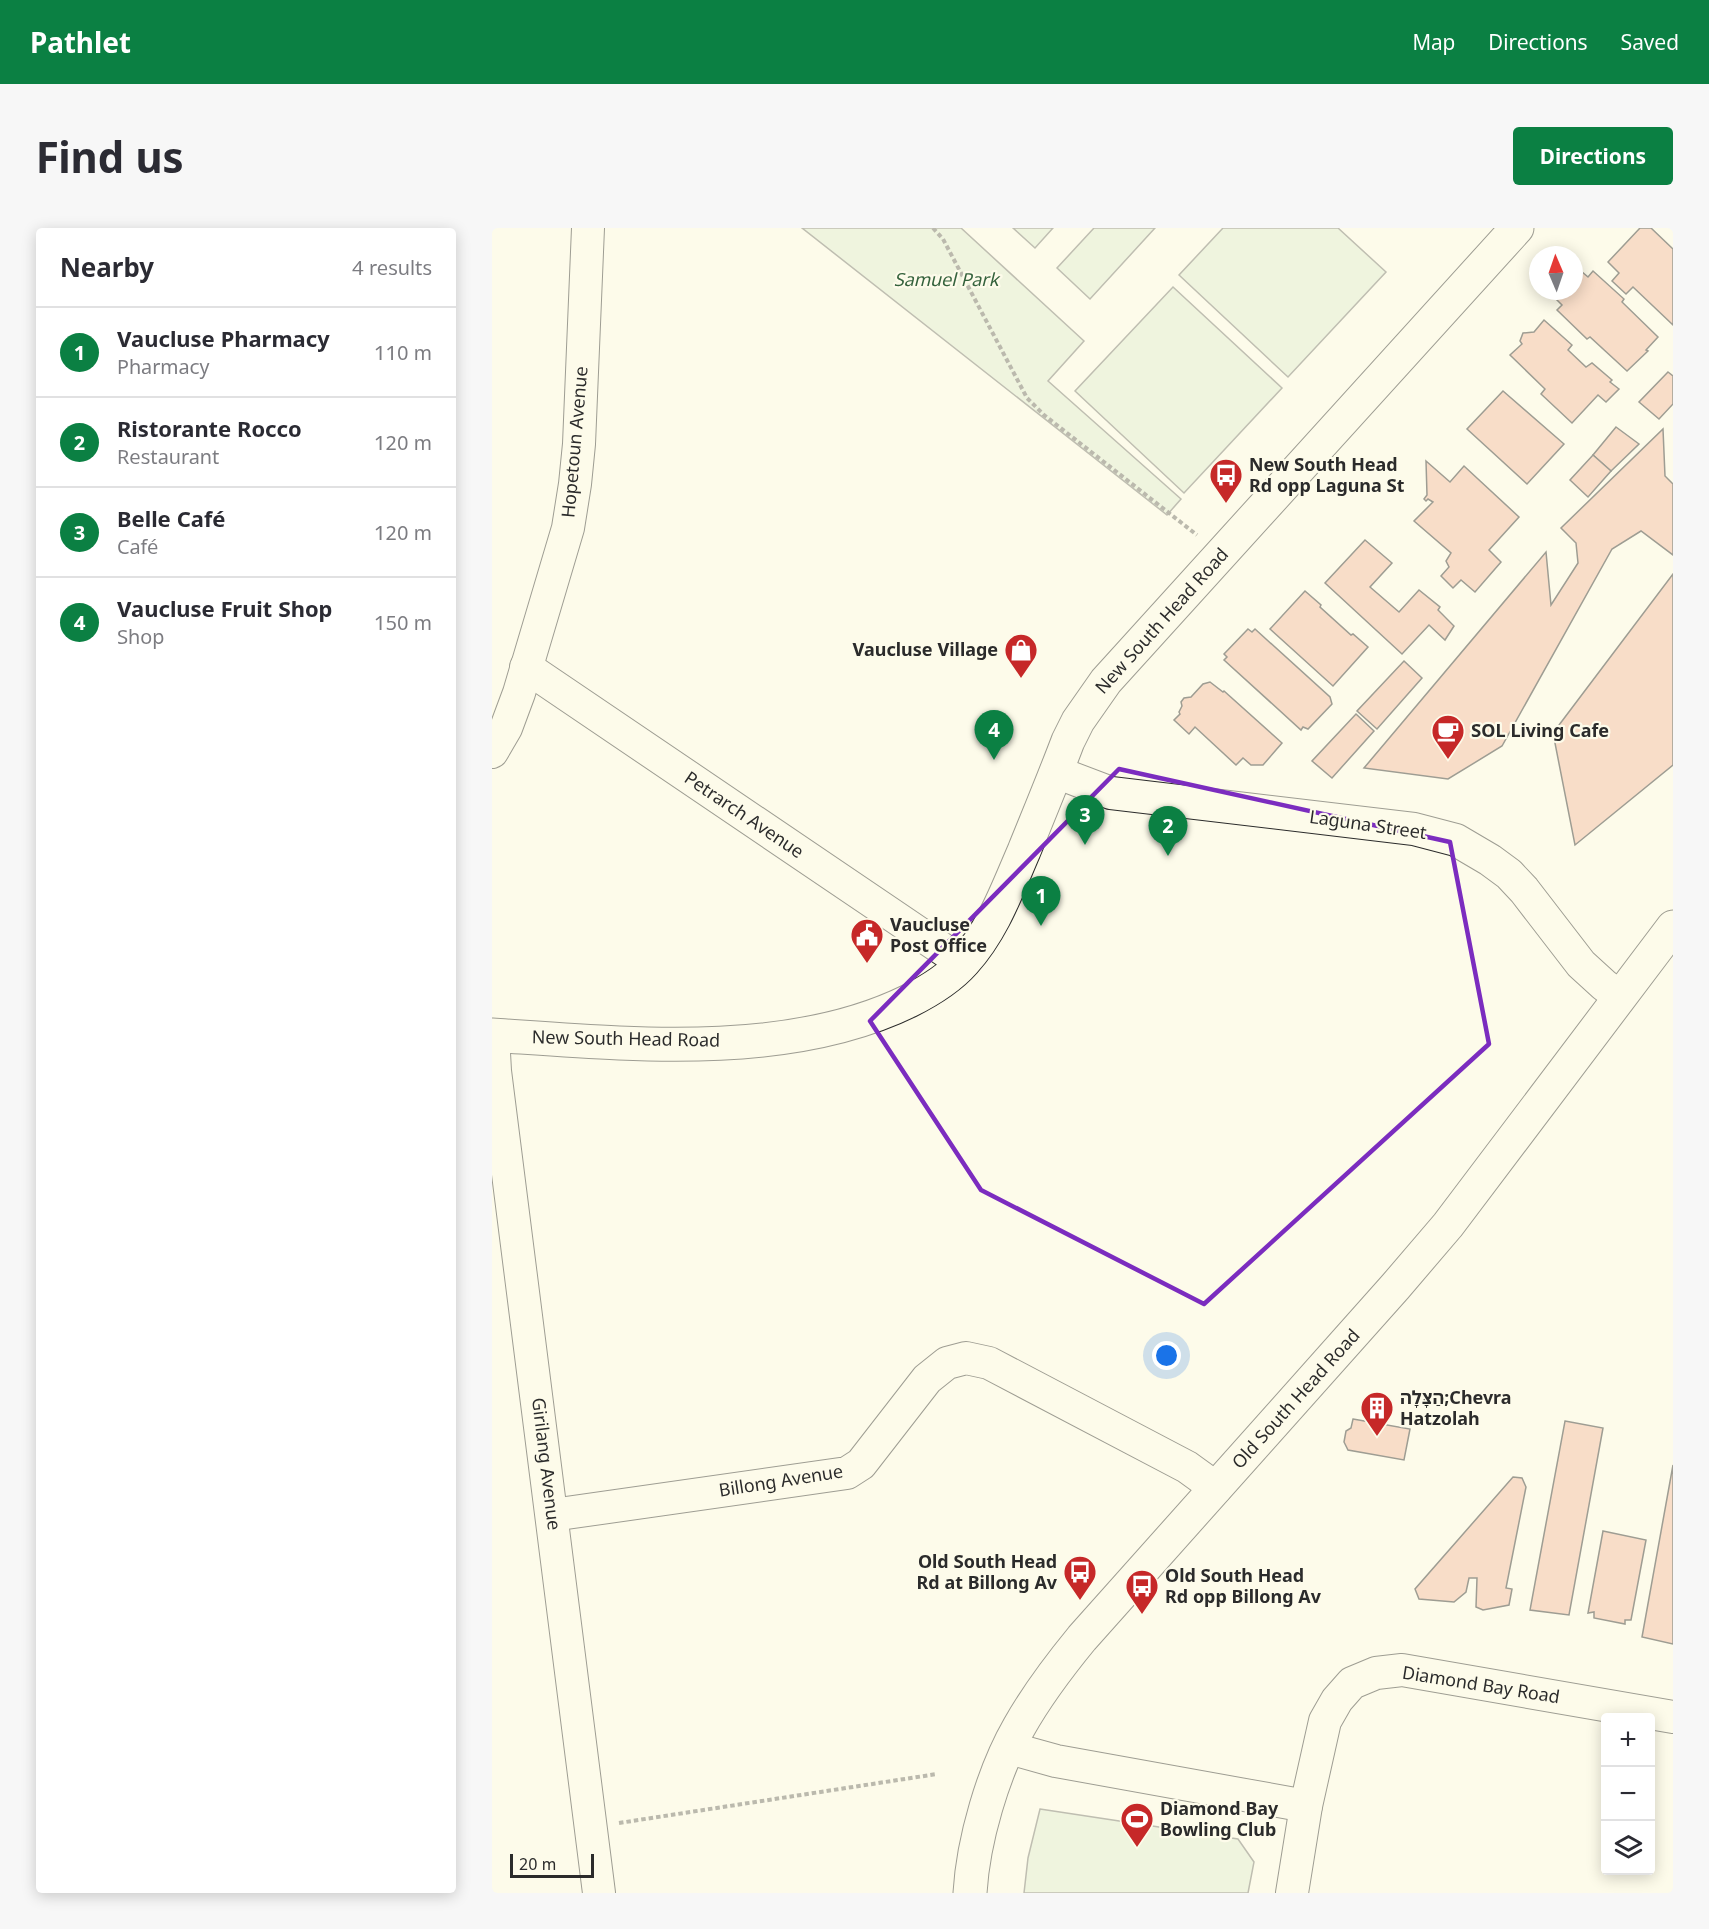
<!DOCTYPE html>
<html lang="en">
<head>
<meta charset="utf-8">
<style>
  :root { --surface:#fff; --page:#f7f7f7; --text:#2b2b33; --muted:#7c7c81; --line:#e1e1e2; --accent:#0b8043 }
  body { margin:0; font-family:Georgia,"Noto Sans Hebrew",serif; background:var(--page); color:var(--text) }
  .controls { position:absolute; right:18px; bottom:18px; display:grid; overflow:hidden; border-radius:6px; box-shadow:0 3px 15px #0003 }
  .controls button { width:54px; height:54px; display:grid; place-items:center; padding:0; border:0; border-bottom:2px solid var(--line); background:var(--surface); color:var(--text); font:30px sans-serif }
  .compass { position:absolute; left:1037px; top:18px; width:54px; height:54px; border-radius:50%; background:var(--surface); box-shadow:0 3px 15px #0003; rotate:358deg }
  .scale { position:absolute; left:18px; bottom:15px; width:84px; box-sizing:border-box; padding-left:6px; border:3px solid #2b2b2b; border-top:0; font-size:16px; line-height:21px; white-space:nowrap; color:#2b2b2b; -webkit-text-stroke:4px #fdfbea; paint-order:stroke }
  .you { position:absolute; left:675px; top:1128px; width:21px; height:21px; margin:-15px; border:4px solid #fff; border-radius:50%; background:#1a73e8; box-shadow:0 0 0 9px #1a73e833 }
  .badge { display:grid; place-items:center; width:39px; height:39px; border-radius:50%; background:var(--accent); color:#fff; font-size:20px; font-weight:700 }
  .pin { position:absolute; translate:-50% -50px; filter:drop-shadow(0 2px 3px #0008) }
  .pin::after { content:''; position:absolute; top:32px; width:21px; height:18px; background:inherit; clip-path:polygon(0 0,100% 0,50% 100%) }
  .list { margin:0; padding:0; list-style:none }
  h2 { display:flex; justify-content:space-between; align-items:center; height:78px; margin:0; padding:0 24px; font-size:26px }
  h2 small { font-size:20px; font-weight:400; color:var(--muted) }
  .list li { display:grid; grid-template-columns:39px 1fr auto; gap:18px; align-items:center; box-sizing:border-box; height:90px; padding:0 24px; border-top:2px solid var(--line) }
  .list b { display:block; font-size:22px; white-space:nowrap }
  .list p { margin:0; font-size:20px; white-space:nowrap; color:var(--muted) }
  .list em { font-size:20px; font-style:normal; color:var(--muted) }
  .icon { flex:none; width:33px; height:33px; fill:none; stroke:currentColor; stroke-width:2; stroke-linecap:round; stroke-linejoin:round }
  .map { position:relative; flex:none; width:1181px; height:1665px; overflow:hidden; border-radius:6px }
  header { display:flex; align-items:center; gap:36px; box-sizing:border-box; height:84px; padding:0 30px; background:var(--accent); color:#fff }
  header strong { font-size:28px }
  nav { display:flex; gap:33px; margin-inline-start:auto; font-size:21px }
  .intro { display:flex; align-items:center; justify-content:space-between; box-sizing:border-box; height:144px; padding:0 36px }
  h1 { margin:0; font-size:42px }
  .button { padding:15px 27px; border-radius:6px; background:var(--accent); color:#fff; font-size:21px; font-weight:700 }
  main { display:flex; gap:36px; padding:0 36px }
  aside { flex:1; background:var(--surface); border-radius:6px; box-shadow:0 3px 15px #0003 }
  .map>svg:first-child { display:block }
  .green { fill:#deebd1; stroke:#74746e; stroke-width:1.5 }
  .building { fill:#f2b8a0; stroke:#2b2b2b; stroke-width:1.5 }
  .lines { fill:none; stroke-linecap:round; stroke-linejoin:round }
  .minor-casing { stroke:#2b2b2b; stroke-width:34 }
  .major-casing { stroke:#2b2b2b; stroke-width:35 }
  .path { stroke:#6a6964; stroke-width:4; stroke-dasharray:4.5 3; stroke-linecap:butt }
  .minor { stroke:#fdfbea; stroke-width:32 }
  .major { stroke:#fdfbea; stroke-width:33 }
  .marked { fill:none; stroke:#7b2cbf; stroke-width:4.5; stroke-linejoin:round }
  .labels { text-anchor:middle; stroke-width:4.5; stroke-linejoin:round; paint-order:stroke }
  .park-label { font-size:18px; font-style:italic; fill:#34623c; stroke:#fdfbea }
  .street-label { font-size:18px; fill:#2b2b2b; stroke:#fdfbea }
  .poi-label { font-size:18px; font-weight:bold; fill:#2b2b2b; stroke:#fdfbea; text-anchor:start }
</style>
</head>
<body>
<header>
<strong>Pathlet</strong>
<nav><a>Map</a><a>Directions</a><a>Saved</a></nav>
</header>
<div class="intro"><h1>Find us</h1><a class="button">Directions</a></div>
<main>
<aside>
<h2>Nearby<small>4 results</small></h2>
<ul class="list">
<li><span class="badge">1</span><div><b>Vaucluse Pharmacy</b><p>Pharmacy</p></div><em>110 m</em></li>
<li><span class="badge">2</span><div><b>Ristorante Rocco</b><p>Restaurant</p></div><em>120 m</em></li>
<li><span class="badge">3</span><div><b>Belle Café</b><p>Café</p></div><em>120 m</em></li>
<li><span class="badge">4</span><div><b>Vaucluse Fruit Shop</b><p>Shop</p></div><em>150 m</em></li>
</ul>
</aside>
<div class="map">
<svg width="1181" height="1665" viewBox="0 0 1181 1665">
  <rect width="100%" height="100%" fill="#fdfbea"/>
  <!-- green -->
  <g class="green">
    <polygon points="310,0 469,0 592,113 556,153 689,271 675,287"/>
    <polygon points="521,0 561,0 543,20"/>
    <polygon points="602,0 663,0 598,71 565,40"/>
    <polygon points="731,0 846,0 894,44 796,149 687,47"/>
    <polygon points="681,59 790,160 692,265 583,163"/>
    <polygon points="548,1581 746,1611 762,1634 756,1665 532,1665 536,1630"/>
  </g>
  <!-- building -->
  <g class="building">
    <polygon points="1148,0 1159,0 1181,21 1181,97 1141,59 1134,66 1120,53 1127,45 1116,34"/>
    <polygon points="1089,43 1096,49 1101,43 1132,71 1130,74 1166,109 1154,122 1156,123 1135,143 1098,109 1095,111 1065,82 1070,77 1062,69 1069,63 1082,63 1082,50"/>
    <polygon points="1052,92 1080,117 1076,122 1094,139 1100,135 1120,152 1118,154 1127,161 1114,174 1106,167 1080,195 1049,166 1053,161 1018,127 1030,116 1028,113 1031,105 1042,104"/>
    <polygon points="1176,144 1181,148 1181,176 1167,191 1147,174"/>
    <polygon points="1011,163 1072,216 1035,256 975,201"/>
    <polygon points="1124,199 1147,216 1119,243 1101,227"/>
    <polygon points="1171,201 1173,248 1181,256 1181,327 1149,303 1120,321 1010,518 956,551 872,540 1054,324 1059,377 1086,335 1084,315 1069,300"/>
    <polygon points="1101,227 1119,243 1096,269 1078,252"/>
    <polygon points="934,233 958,254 972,238 1027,289 997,322 1009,334 983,364 969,352 961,360 949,348 957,339 954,333 959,325 922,293 941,274 936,271 934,273 932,271 935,267"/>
    <polygon points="873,312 900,335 878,359 907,384 927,362 948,379 946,382 962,398 953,412 937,397 910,426 833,355"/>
    <polygon points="1181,346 1181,537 1083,617 1061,505"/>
    <polygon points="813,363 829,377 828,379 859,407 861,406 876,419 841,458 778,401"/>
    <polygon points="756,401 760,404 763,401 838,469 840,476 816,501 811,499 809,502 732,432 735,429 732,426"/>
    <polygon points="912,433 930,450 885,501 865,483"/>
    <polygon points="718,454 731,464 732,463 790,515 771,537 759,537 751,530 744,537 703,499 697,506 682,492 688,486 687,484 690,478 689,474 692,470 699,469 711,456"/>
    <polygon points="864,486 882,503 840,550 820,533"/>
    <polygon points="861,1191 918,1201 912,1232 856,1222 852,1214 854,1203 859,1200"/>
    <polygon points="1073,1193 1111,1200 1077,1387 1038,1382"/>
    <polygon points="1181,1237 1181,1416 1150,1409"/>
    <polygon points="1021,1249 1030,1250 1034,1259 1014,1360 1020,1361 1017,1377 991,1382 984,1379 985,1350 977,1350 974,1364 962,1374 927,1371 923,1361"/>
    <polygon points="1111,1303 1154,1312 1139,1392 1133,1392 1133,1396 1102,1390 1102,1384 1096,1385"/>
  </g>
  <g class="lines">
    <defs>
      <g id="minor">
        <polyline points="34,439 471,735"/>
        <polyline points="0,524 14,500 27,465 76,300 83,256 87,216 96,0"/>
        <polyline points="564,544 619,565 922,601 964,612 998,632 1017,646 1032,662 1089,736 1112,757 1128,769"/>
        <polyline points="1,807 3,843 107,1665"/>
        <polyline points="60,1287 355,1245 369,1236 435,1151 455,1135 474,1130 497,1135 695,1239 724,1260"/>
        <polyline points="517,1520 564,1533 814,1578"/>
        <polyline points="800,1665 814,1578 833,1493 845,1472 860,1455 884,1445 910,1442 1181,1489"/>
      </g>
      <g id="major">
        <path d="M0,807C132,816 295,833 417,773C437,763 457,751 472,734C501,702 515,662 532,623C547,586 562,550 576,513L586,493L614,453L1025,0"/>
        <path d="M478,1665C481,1613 501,1544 527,1499C545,1467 567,1438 590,1410L903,1059L956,997L1181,699"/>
      </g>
    </defs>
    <!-- minor casing -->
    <use href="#minor" class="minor-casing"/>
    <!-- major casing -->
    <use href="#major" class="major-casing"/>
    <!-- path -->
    <g class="path">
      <polyline points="441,0 451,11 535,170 552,187 705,307"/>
      <polyline points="127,1595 445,1546"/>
    </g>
    <!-- minor -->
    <use href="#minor" class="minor"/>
    <!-- major -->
    <use href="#major" class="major"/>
  </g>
  <!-- marked area -->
  <path d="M0 0H1181V1665H0ZM627,541L958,614L997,816L712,1076L489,962L378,793Z" fill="#fdfbea" fill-opacity=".55" fill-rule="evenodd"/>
  <path class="marked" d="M627,541L958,614L997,816L712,1076L489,962L378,793Z"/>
  <!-- icons -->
  <defs>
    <symbol id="bus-pin" viewBox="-11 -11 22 30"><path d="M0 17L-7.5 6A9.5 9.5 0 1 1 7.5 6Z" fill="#c62828" stroke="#fdfbea"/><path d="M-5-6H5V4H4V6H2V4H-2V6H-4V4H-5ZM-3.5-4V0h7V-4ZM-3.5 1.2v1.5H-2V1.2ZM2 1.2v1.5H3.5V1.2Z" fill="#fff"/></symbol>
    <symbol id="shop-pin" viewBox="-11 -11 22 30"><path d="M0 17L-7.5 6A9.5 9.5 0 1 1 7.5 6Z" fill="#c62828" stroke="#fdfbea"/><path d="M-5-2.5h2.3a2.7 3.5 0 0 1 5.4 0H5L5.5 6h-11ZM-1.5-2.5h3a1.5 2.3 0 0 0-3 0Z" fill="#fff"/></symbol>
    <symbol id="cafe-pin" viewBox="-11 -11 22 30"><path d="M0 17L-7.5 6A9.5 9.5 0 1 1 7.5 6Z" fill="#c62828" stroke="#fdfbea"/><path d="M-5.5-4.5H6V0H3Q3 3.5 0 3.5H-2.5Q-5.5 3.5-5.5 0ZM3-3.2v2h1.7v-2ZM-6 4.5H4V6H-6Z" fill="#fff"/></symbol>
    <symbol id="civic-pin" viewBox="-11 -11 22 30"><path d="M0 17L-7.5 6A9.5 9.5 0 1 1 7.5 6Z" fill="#c62828" stroke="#fdfbea"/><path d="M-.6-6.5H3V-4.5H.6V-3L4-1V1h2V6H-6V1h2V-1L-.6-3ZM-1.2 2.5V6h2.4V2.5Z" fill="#fff"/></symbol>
    <symbol id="building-pin" viewBox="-11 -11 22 30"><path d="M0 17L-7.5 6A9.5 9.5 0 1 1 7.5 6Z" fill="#c62828" stroke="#fdfbea"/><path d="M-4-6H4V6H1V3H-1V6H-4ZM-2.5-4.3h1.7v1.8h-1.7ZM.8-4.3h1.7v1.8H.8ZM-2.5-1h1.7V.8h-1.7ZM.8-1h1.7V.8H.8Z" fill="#fff"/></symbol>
    <symbol id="stadium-pin" viewBox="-11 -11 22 30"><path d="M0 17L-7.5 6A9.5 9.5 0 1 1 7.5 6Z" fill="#c62828" stroke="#fdfbea"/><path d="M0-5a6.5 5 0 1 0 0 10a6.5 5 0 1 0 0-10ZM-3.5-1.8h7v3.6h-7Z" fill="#fff"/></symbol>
  </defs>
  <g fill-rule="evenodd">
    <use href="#bus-pin" x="715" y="228" width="38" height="52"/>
    <use href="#shop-pin" x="510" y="403" width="38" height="52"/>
    <use href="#cafe-pin" x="937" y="484" width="38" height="52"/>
    <use href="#civic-pin" x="356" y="688" width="38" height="52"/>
    <use href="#building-pin" x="866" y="1161" width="38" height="52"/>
    <use href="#bus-pin" x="569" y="1325" width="38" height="52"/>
    <use href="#bus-pin" x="631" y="1339" width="38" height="52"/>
    <use href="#stadium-pin" x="626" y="1572" width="38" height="52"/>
  </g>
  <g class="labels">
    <!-- park labels -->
    <g class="park-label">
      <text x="454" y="58">Samuel Park</text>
    </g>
    <!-- street labels -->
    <g class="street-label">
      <text transform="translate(83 214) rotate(-85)" y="6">Hopetoun Avenue</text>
      <text transform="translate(670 393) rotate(-48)" y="6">New South Head Road</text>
      <text transform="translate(252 587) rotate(34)" y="6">Petrarch Avenue</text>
      <text transform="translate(876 597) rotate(8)" y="6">Laguna Street</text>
      <text transform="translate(134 811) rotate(1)" y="6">New South Head Road</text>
      <text transform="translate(804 1171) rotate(-48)" y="6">Old South Head Road</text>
      <text transform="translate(54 1236) rotate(83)" y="6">Girilang Avenue</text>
      <text transform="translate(289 1253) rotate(-9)" y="6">Billong Avenue</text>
      <text transform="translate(989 1457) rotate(9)" y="6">Diamond Bay Road</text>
    </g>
    <!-- poi labels -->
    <g class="poi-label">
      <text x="757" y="243">New South Head<tspan x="757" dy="21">Rd opp Laguna St</tspan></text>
      <text x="506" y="428" text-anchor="end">Vaucluse Village</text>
      <text x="979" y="509">SOL Living Cafe</text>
      <text x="398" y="703">Vaucluse<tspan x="398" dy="21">Post Office</tspan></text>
      <text x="908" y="1176">הַצָּלָה;Chevra<tspan x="908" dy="21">Hatzolah</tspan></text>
      <text x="565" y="1340" text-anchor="end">Old South Head<tspan x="565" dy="21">Rd at Billong Av</tspan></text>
      <text x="673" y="1354">Old South Head<tspan x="673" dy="21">Rd opp Billong Av</tspan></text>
      <text x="668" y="1587">Diamond Bay<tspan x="668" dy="21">Bowling Club</tspan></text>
    </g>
  </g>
</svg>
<div class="controls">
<button>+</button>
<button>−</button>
<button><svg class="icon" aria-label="layers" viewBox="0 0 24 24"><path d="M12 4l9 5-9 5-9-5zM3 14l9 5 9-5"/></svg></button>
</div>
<svg class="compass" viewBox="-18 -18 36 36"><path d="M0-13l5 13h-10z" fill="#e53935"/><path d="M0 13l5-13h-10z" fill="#7c7c81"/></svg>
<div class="scale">20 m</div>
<div class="you"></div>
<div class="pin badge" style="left:549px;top:698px">1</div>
<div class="pin badge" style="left:676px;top:628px">2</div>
<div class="pin badge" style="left:593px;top:617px">3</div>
<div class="pin badge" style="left:502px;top:532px">4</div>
</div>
</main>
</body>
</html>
